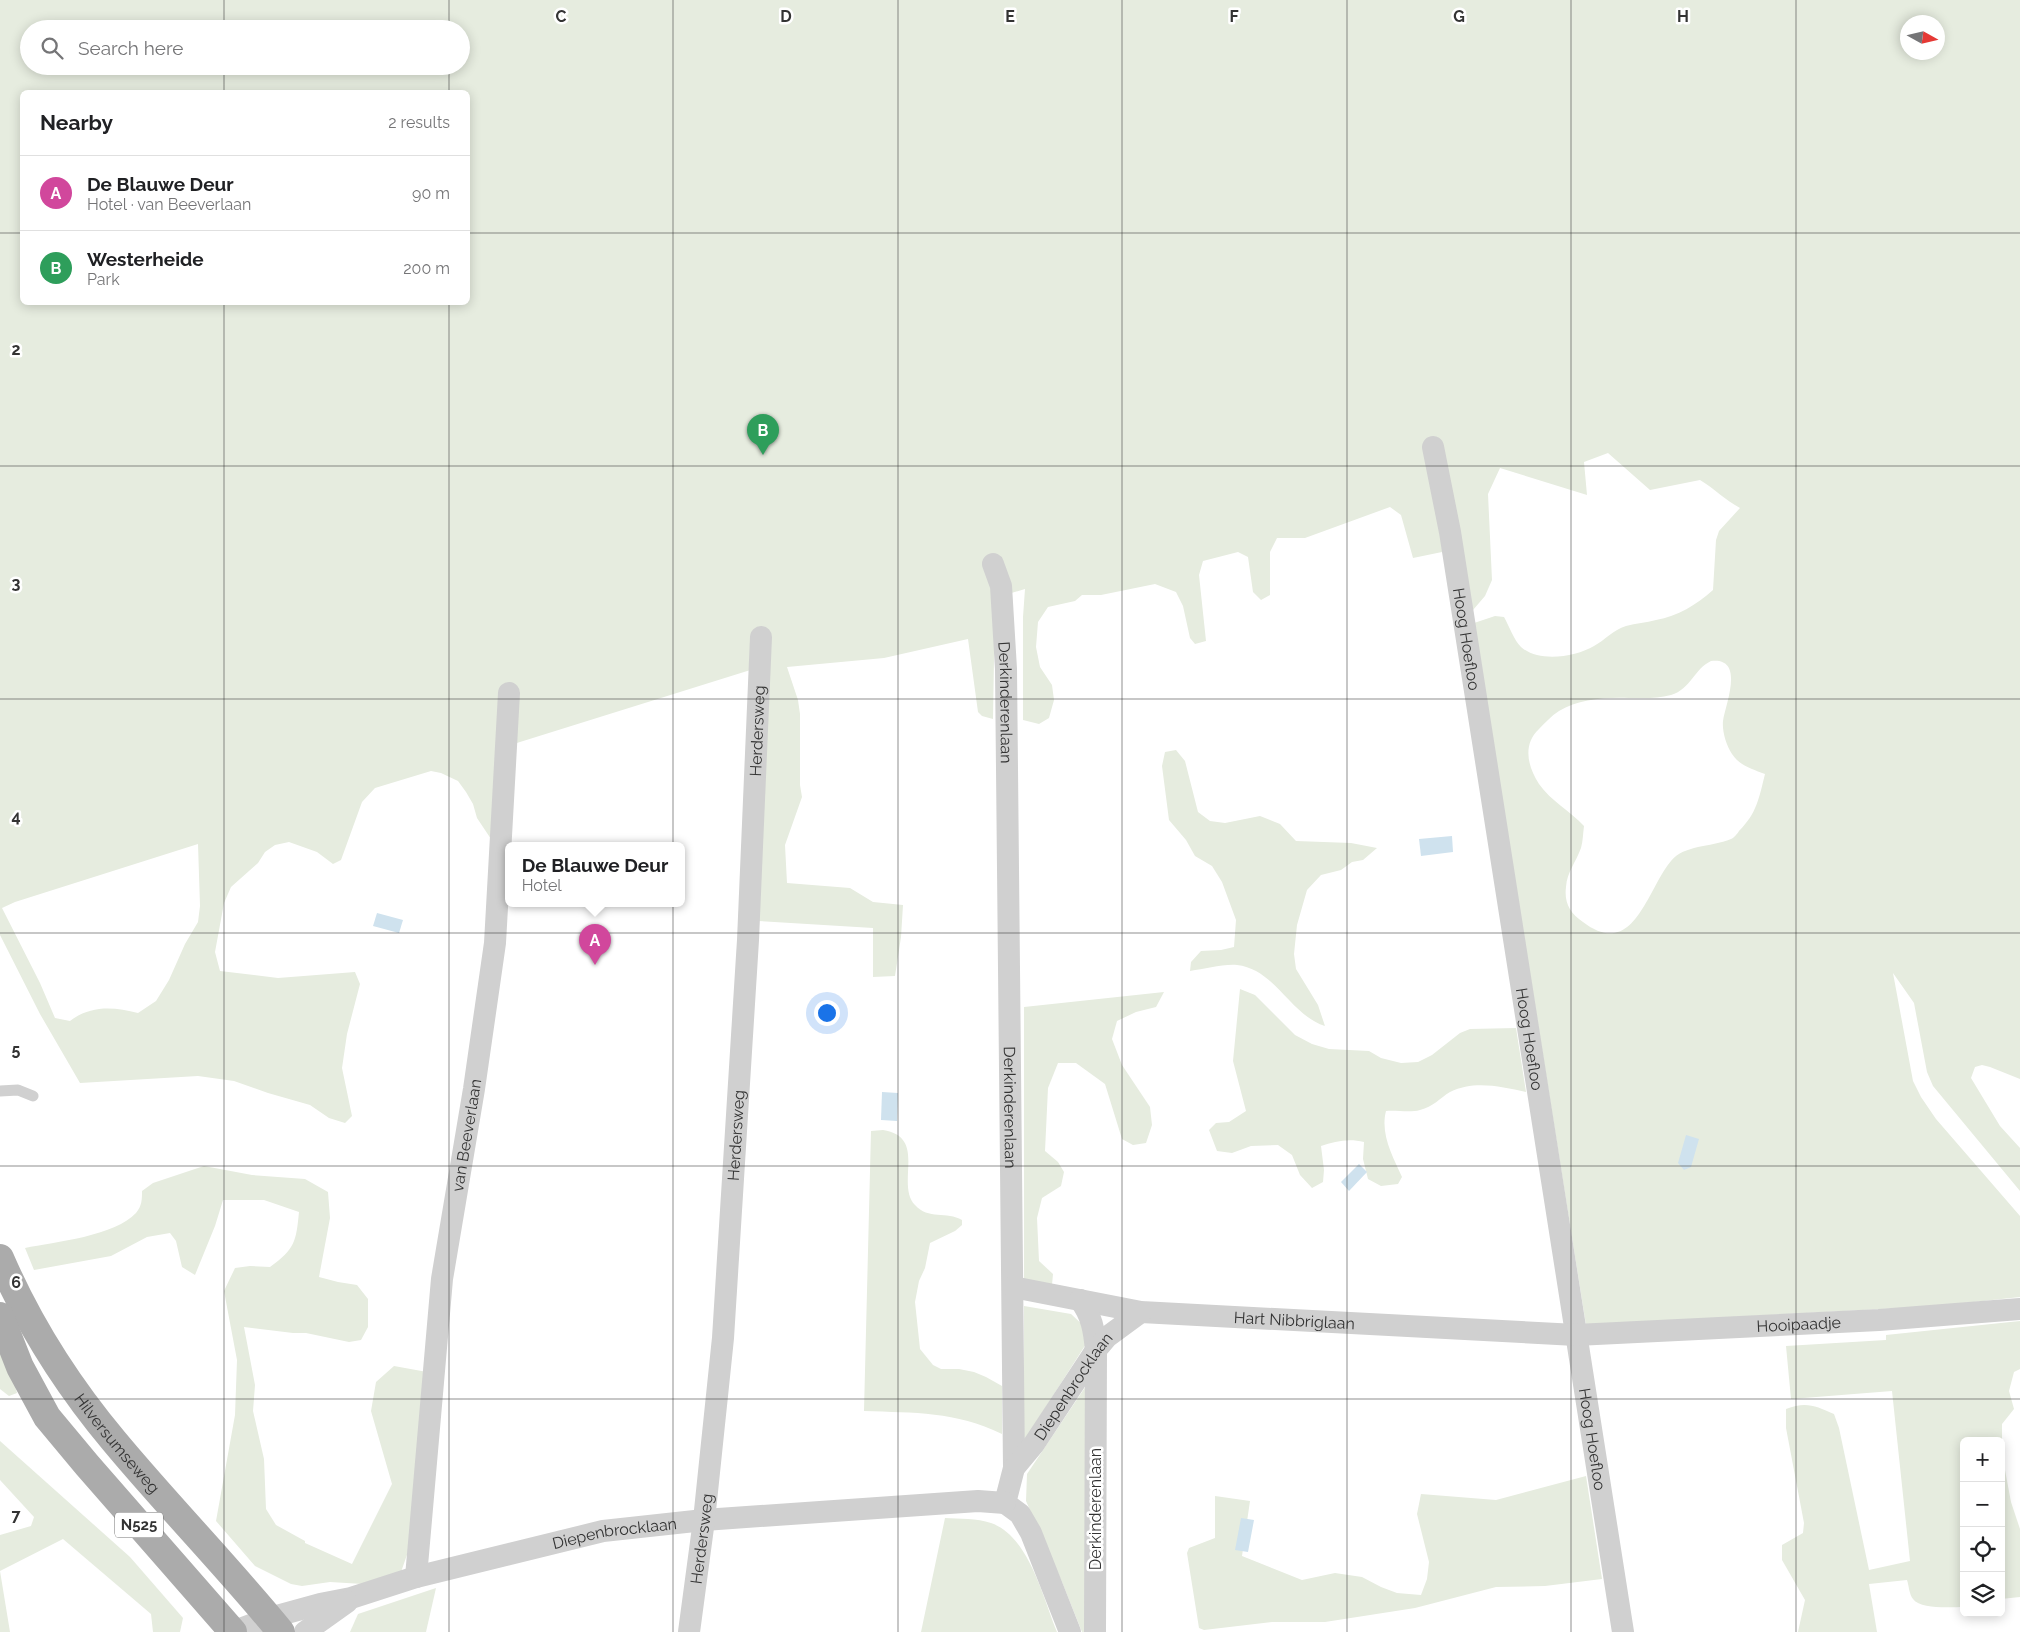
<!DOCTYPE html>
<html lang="en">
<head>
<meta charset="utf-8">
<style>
  :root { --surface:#fff; --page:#f2f2f2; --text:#202124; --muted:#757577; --line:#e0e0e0; --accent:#2563eb }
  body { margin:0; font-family:Raleway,sans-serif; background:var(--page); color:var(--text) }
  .controls { position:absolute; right:15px; bottom:15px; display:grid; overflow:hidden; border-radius:8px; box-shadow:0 2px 12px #0003 }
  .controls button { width:45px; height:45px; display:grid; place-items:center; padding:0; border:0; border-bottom:1px solid var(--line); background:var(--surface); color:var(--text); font:25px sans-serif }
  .compass { position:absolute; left:1900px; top:15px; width:45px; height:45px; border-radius:50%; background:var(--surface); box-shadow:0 2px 12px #0003; rotate:98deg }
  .you { position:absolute; left:826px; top:1012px; width:18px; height:18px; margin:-12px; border:4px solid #fff; border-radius:50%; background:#1a73e8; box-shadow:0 0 0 8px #1a73e833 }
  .badge { display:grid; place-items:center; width:32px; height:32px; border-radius:50%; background:var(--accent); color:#fff; font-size:16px; font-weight:700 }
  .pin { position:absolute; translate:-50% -41px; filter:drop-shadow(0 1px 2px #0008) }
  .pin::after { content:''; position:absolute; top:26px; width:18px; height:15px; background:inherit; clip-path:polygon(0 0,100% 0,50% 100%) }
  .popup { position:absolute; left:505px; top:842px; width:180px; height:65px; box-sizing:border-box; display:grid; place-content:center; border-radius:8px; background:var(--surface); filter:drop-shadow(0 1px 4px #0005); font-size:16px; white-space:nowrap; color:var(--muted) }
  .popup b { font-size:19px; color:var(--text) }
  .popup::after { content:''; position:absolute; left:50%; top:100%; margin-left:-10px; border:10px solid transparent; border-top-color:var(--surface) }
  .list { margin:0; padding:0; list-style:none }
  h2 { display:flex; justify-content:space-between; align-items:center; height:65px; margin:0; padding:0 20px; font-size:21px }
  h2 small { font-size:16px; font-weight:400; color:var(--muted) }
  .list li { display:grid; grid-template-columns:32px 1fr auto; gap:15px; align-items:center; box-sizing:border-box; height:75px; padding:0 20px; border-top:1px solid var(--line) }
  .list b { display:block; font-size:19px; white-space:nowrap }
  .list p { margin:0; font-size:16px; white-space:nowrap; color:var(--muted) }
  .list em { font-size:16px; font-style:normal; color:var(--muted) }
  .icon { flex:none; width:28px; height:28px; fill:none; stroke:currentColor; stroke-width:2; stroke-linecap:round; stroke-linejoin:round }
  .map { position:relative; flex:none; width:2020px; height:1632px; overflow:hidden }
  .search { position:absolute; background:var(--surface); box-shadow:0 2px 12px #0003; left:20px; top:20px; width:450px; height:55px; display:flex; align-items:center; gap:12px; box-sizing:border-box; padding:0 18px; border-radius:28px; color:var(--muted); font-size:19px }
  .panel { position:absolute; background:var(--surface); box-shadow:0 2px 12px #0003; left:20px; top:90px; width:450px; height:215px; border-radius:8px }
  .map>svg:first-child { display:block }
  .green { fill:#e6ecdf; fill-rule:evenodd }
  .water { fill:#cfe2ee }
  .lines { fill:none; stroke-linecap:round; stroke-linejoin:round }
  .service { stroke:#d0d0d0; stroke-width:11 }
  .minor { stroke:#d0d0d0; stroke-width:22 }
  .primary { stroke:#ababab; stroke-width:28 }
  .grid { fill:none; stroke:#333; stroke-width:1; stroke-opacity:0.55 }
  .labels { text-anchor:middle; stroke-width:5; stroke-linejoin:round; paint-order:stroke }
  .shield { fill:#fff; stroke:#707070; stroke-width:1 }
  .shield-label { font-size:15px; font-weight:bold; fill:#333 }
  .street-label { font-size:16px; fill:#333; stroke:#fff }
  .grid-label { font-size:16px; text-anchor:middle; font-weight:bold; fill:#333; stroke:#fff; stroke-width:5; stroke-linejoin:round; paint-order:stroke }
</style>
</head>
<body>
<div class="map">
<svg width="2020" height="1632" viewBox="0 0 2020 1632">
  <rect width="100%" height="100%" fill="#fff"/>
  <!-- green -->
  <g class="green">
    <path d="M0,0H2020V1079L1990,1067L1982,1065L1975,1067L1971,1078L2000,1126L2020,1148V1191L1933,1086L1927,1072L1914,1003L1893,973L1913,1081L1921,1097L1936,1119L2020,1216V1297L1937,1306L1586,1325L1474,623L1495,616L1504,617C1509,626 1514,640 1521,647C1539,663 1575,657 1594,646C1605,640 1613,630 1626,626C1636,623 1646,623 1656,620C1678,616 1696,605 1713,590L1716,540L1719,531L1740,508C1725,500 1715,489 1700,480L1650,490L1608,453L1584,462L1587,495L1500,468L1488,494L1492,580L1485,596L1473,610L1442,552L1413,558L1401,515L1390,507L1305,538H1277L1270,552V595L1261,600L1253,592L1248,557L1238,552L1203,561L1199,575L1206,641L1195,644L1190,638L1183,606L1176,592L1155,584L1101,595H1082L1075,601L1048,607L1038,622L1036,647L1040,667L1052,685L1054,700L1049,718L1039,724L1023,720V617L1025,589L995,598L993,719L982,716L978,712L968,639L884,658L787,667L798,700L800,714V785L802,797L785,845L787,883L850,888L873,902L903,905L901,937L895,976L873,977V928L758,921L766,665L498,749L491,839L477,818L473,804L466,792L458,781L441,773L431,771L375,788L362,802L341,860L333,864L317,852L289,842L275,845L265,852L258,863L231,887L224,903L215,952L220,971L278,978L355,972L360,984L347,1034L342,1068L352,1116L345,1123L329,1118L310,1105L268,1093L234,1081L198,1076L80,1083L40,1014L0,935ZM1908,22H1938V52H1908ZM29,29H461V66H29ZM22,92H468V302H22ZM1711,661C1746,657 1725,705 1723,721C1722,731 1726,745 1732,754C1740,766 1752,769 1765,774C1759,798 1757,813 1739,831C1737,834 1734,838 1731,839C1721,843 1708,845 1698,847C1687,850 1678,852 1671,861C1647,889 1634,961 1583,922C1570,913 1564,903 1566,887C1567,872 1576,862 1581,848C1583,841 1583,833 1584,826C1570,811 1551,801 1539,784C1528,767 1522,745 1539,729C1545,723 1551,716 1559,711C1579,699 1606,697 1629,698C1643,698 1657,699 1671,695C1691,689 1694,669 1711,661ZM198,844L200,906L198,922L185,944L169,980L156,1001L138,1013C114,1007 91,1005 70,1021L55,1018L40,983L2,908L15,902Z"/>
    <path d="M1176,750L1185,761L1198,812L1210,821L1225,823L1260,816L1280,824L1296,841L1351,843L1377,848L1363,860L1352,862L1341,870L1321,875L1307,890L1297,925L1294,954L1296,969L1318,1005L1325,1026C1290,1015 1275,969 1237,965C1222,964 1205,969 1190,971L1191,962L1201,951L1221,950L1234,947L1236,920L1222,882L1212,866L1195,856L1186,840L1169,820L1162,766L1165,752Z"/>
    <path d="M1240,989L1255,995L1295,1035L1312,1044L1329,1049L1369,1051L1381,1058L1401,1063L1418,1062L1432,1055L1460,1033L1470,1029L1516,1028L1526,1092C1501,1087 1475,1080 1450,1092C1440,1098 1433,1107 1420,1110C1410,1113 1397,1110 1386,1111C1380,1134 1393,1157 1402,1177L1398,1184L1381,1186L1368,1179L1363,1159L1364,1142C1349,1138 1335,1141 1321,1146L1324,1170L1323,1182L1312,1188L1300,1175L1292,1155L1278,1145L1251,1146L1232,1153L1217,1151L1209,1130L1216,1123L1229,1122L1246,1111L1233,1061Z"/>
    <polygon points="1164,992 1156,1007 1136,1012 1117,1021 1112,1039 1122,1065 1150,1107 1152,1125 1146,1143 1133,1145 1122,1139 1105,1084 1076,1063 1058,1063 1048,1088 1045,1151 1058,1162 1064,1172 1061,1186 1042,1198 1037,1218 1039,1261 1053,1274 1052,1285 1024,1280 1024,1007"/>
    <path d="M883,1130C928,1137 895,1184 915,1205C928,1220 947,1211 962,1220V1225L955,1231L930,1243L925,1268L919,1281L915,1302L920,1349L933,1365L941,1369H959L974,1372L986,1377L1002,1386V1434C955,1411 915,1413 864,1411L871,1131Z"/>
    <path d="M204,1166L252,1175L305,1179L328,1192L330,1218L319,1277L338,1282L357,1285L368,1299V1327L361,1340L349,1342L306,1333H293L244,1327L255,1385L253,1411L264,1459L266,1509L276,1525L305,1541V1543L352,1564L392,1484L371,1411L376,1382L394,1366L427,1372L409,1549L401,1572L363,1584L330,1582L302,1586L291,1584L255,1566L216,1521L235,1415L237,1360L224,1291L235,1268L250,1266L270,1267C295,1249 296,1242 299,1212L264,1200H223L215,1226L195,1275L182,1267L176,1241L170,1233L147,1237L111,1256L34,1270L25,1248C55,1242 115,1236 136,1213C142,1206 142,1199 142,1191L153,1183Z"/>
    <polygon points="1024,1306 1071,1314 1086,1328 1086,1344 1017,1452 1024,1364"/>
    <path d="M2020,1321V1369L2014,1372L2009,1391L2014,1409L2002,1424V1454L2011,1502L2020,1529V1597L2001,1599V1441H1964V1607C1952,1607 1921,1610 1913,1599C1909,1594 1909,1586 1907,1580L1869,1584L1877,1632H1798L1805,1600L1782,1560V1545L1803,1533L1804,1523L1786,1428V1409C1806,1401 1816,1406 1834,1414L1839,1428L1869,1570L1910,1561L1892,1391L1791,1399L1786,1346L1886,1340V1335Z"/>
    <polygon points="0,1331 17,1393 9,1396 0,1389"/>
    <polygon points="1092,1377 1093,1632 1082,1632 1062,1582 1026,1501 1027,1474"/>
    <polygon points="0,1441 130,1557 183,1618 180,1632 153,1632 151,1614 63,1539 0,1571 10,1632 0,1632 0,1535 31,1526 34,1517 0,1480"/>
    <polygon points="1586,1476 1602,1579 1545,1586 1496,1587 1415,1608 1325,1622 1272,1622 1204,1630 1199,1628 1187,1553 1189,1548 1215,1538 1215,1496 1250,1501 1242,1556 1302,1580 1335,1573 1362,1577 1381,1587 1397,1593 1421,1595 1427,1579 1429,1562 1417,1514 1421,1494 1496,1500"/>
    <path d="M945,1518C959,1519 977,1518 991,1523C1029,1536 1043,1598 1057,1632H921Z"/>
    <polygon points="436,1588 426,1632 350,1632 358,1614"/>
  </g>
  <!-- water -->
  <g class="water">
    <polygon points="1452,836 1453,852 1421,856 1419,839"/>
    <polygon points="377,913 403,920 399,933 373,926"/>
    <polygon points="882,1092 898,1093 897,1121 881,1120"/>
    <polygon points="1686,1135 1699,1139 1691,1167 1684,1170 1678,1163"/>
    <polygon points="1359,1164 1367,1172 1349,1191 1341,1182"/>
    <polygon points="1241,1518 1254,1520 1248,1552 1235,1550"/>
  </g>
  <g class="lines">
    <!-- service -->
    <polyline class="service" points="0,1091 18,1090 33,1096"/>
    <!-- minor -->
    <g class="minor">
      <path id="s1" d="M1433,447L1450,532L1623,1632"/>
      <path id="s2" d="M993,564L1001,586L1006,669L1014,1468L1005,1503L1020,1514L1031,1533L1070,1632"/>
      <path id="s3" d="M1013,1287L1141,1312L1576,1335L1879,1320L2020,1309"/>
      <path d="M1080,1300C1092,1316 1094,1330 1096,1350L1095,1632"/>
      <path id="s4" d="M1014,1468L1034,1444L1096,1350L1107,1337L1141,1312"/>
      <path id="s5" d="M416,1577L442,1279L474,1089L495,943L509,693"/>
      <path id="s6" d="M232,1632L269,1618L320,1604L351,1598L416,1577L603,1531L704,1520L978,1501L1005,1503"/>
      <polyline points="305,1632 347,1602"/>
      <path id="s7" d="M689,1632L704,1520L723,1338L748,940L761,637"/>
    </g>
    <!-- primary -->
    <g class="primary">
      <path id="s8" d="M0,1258C28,1323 68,1386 114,1441C168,1506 227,1566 281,1632"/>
      <polyline points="0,1316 20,1367 47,1417 87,1465 233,1632"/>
    </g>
  </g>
  <!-- grid -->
  <path class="grid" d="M224,0V29M449,0V29M673,0V1632M898,0V1632M1122,0V1632M1347,0V1632M1571,0V1632M1796,0V1632M224,66V92M449,66V92M0,233H22M468,233H2020M224,302V1632M449,302V1632M0,466H2020M0,699H2020M0,933H2020M0,1166H2020M0,1399H2020"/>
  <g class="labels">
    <!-- shield labels -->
    <rect class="shield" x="115" y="1512.5" width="48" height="25" rx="4"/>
    <g class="shield-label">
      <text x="139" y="1530">N525</text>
    </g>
    <!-- street labels -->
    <g class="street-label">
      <text dy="6" stroke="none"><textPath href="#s1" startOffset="195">Hoog Hoefloo</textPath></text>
      <text dy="6" stroke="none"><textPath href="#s2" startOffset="140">Derkinderenlaan</textPath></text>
      <text dy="6" stroke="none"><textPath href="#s7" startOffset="904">Herdersweg</textPath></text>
      <text dy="6" stroke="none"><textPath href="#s1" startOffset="600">Hoog Hoefloo</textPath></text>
      <text dy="6" stroke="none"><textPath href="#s2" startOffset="545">Derkinderenlaan</textPath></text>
      <text dy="6" stroke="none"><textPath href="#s5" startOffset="445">van Beeverlaan</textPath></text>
      <text dy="6" stroke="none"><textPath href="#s7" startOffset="499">Herdersweg</textPath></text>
      <text dy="6" stroke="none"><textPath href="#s3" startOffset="284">Hart Nibbriglaan</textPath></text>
      <text dy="6" stroke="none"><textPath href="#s3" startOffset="789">Hooipaadje</textPath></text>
      <text dy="6" stroke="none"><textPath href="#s4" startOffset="101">Diepenbrocklaan</textPath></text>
      <text dy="6" stroke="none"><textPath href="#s1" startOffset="1005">Hoog Hoefloo</textPath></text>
      <text dy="6" stroke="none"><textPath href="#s8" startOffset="220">Hilversumseweg</textPath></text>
      <text transform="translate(1095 1509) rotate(-90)" y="6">Derkinderenlaan</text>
      <text dy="6" stroke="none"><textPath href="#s6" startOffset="396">Diepenbrocklaan</textPath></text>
      <text dy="6" stroke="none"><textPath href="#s7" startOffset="94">Herdersweg</textPath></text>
    </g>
  </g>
  <g class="grid-label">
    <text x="561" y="22">C</text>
    <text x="786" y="22">D</text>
    <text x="1010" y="22">E</text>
    <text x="1234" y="22">F</text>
    <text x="1459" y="22">G</text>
    <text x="1683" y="22">H</text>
    <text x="16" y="355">2</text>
    <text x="16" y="589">3</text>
    <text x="16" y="822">4</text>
    <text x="16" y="1055">5</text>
    <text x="16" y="1288">6</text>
    <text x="16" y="1521">7</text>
  </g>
</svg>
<div class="controls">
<button>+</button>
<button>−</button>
<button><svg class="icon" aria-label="locate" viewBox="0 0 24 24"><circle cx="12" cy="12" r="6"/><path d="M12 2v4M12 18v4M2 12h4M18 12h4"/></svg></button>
<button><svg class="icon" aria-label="layers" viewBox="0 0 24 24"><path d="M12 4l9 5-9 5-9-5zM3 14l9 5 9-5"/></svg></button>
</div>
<svg class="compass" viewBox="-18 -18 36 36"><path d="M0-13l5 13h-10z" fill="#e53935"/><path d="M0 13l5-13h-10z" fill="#757577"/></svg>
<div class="you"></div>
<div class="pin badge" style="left:595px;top:965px;background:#d1479c">A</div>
<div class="popup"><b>De Blauwe Deur</b>Hotel</div>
<div class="pin badge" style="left:763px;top:455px;background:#2e9e5b">B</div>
<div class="search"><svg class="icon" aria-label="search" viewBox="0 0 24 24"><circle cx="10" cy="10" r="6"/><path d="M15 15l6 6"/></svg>Search here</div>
<section class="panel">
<h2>Nearby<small>2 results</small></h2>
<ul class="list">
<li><span class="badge" style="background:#d1479c">A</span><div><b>De Blauwe Deur</b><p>Hotel · van Beeverlaan</p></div><em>90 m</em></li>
<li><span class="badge" style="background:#2e9e5b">B</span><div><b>Westerheide</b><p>Park</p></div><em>200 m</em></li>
</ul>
</section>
</div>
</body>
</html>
